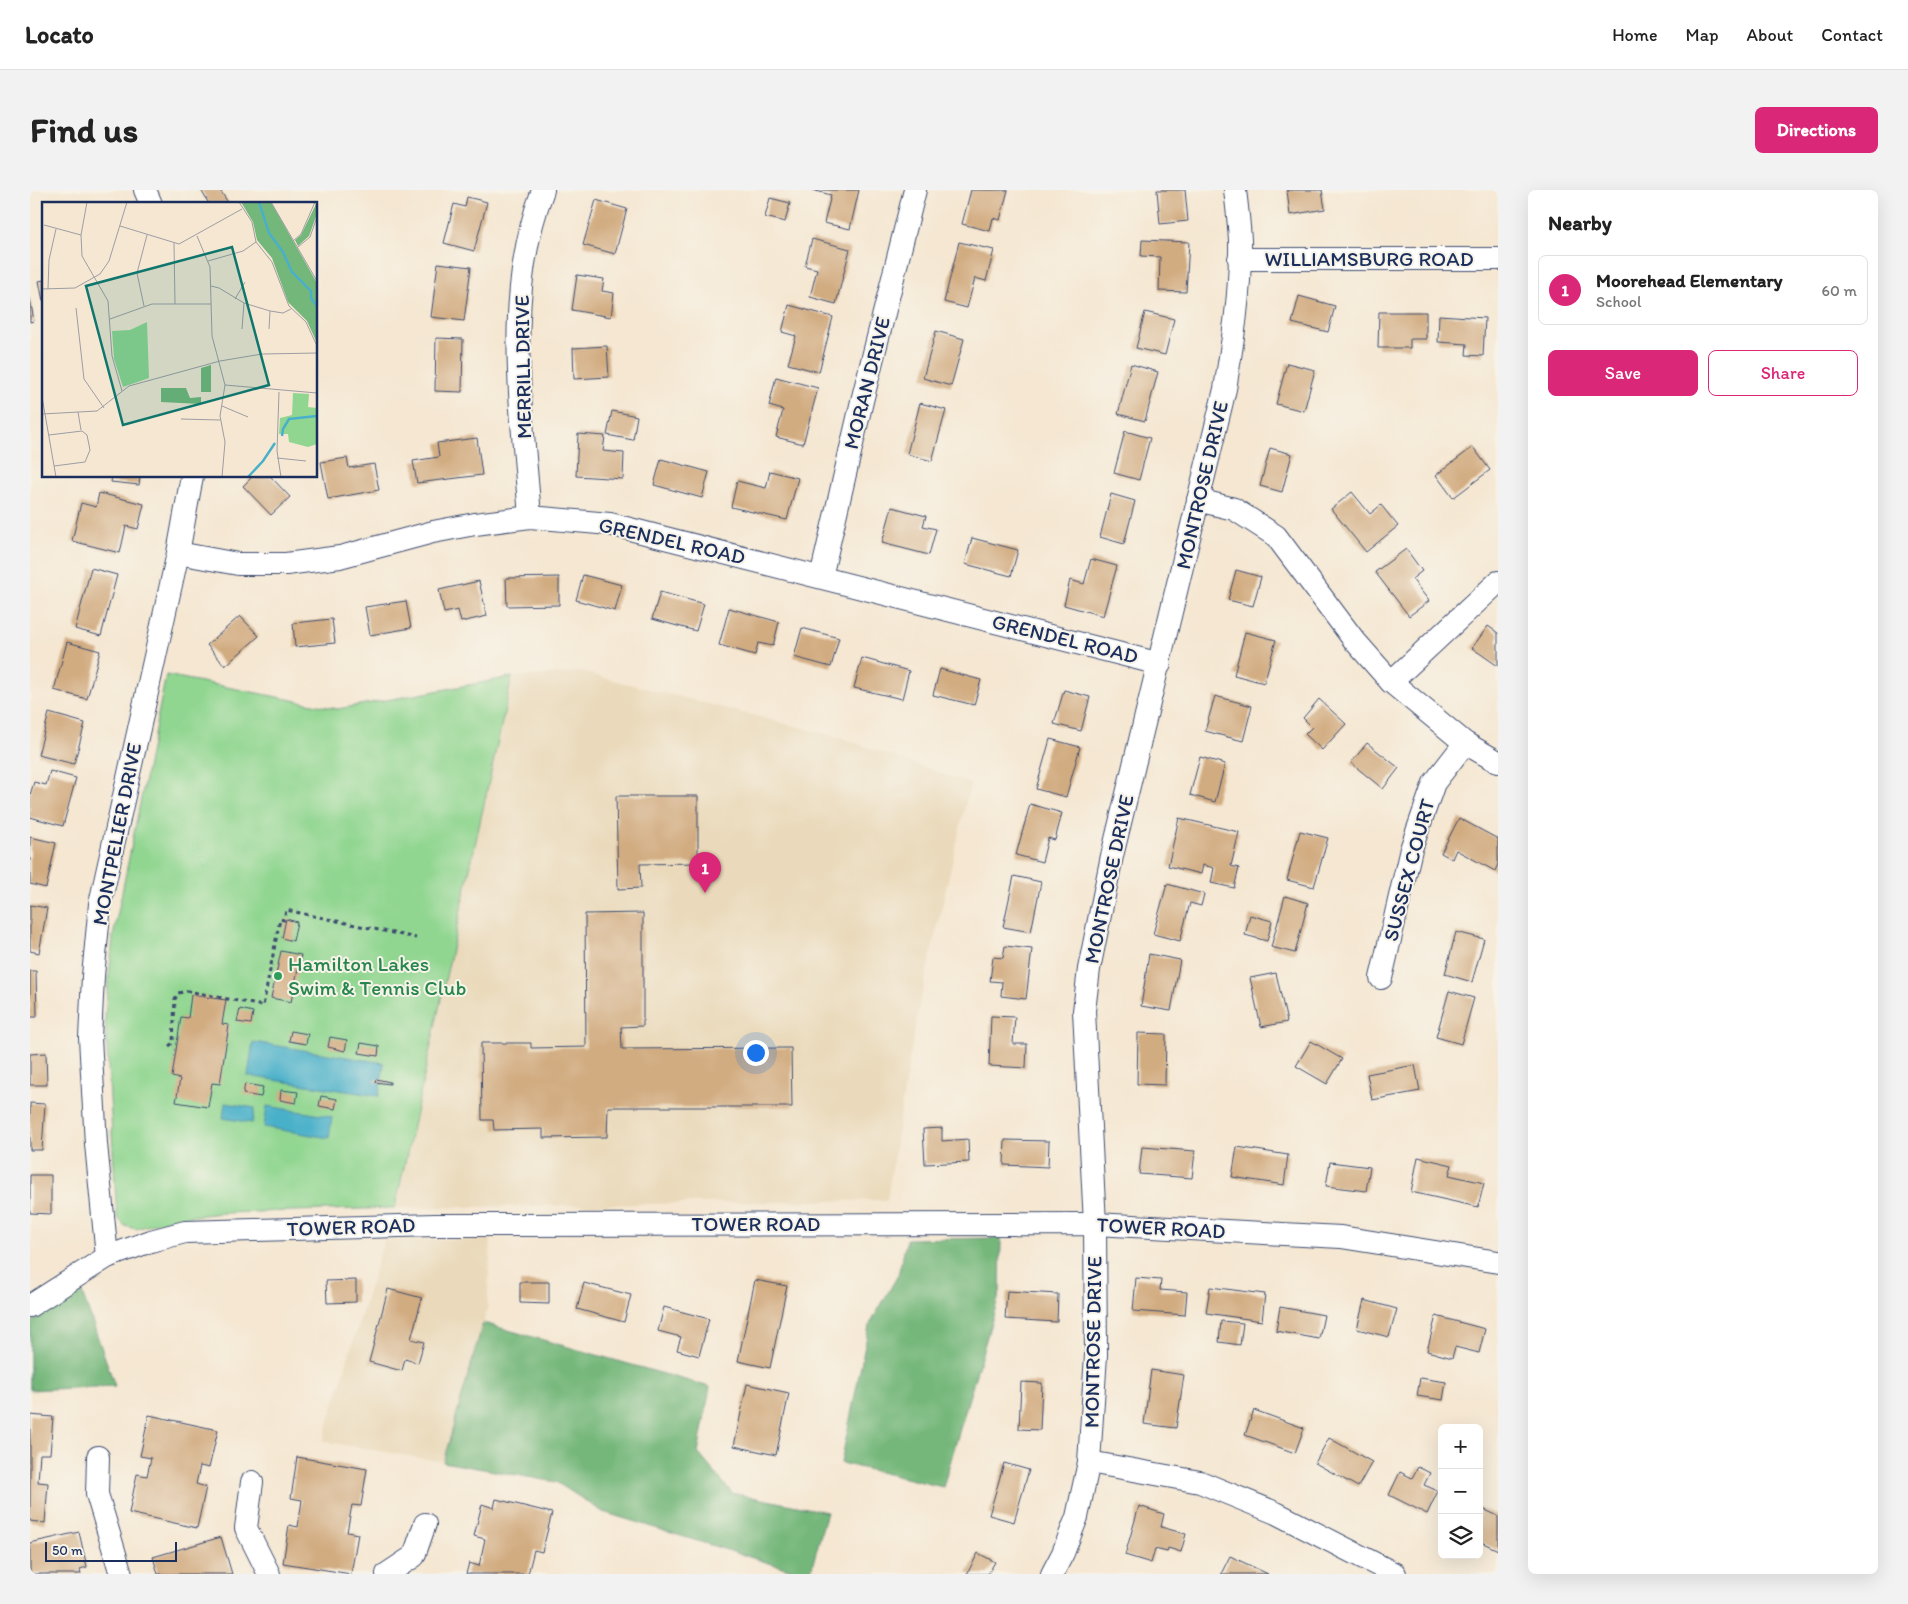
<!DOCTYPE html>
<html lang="en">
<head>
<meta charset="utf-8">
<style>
  :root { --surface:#fff; --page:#f2f2f2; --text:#222; --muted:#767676; --line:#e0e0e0; --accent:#db2777 }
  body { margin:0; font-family:Itim,sans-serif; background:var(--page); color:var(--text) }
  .controls { position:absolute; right:15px; bottom:15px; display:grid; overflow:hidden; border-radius:8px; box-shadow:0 5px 20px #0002 }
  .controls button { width:45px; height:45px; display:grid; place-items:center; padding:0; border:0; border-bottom:1px solid var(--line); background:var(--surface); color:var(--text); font:25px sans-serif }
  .scale { position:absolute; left:15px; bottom:12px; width:132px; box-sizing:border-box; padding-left:5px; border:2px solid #1b2f5e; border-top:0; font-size:14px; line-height:18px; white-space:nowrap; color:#1b2f5e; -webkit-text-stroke:4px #f7f3e8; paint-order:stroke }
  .you { position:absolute; left:725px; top:862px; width:18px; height:18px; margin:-12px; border:4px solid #fff; border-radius:50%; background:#1a73e8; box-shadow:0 0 0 8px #1a73e833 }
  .badge { display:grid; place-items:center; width:32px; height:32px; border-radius:50%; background:var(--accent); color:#fff; font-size:16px; font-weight:700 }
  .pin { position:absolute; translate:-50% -41px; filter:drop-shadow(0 1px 2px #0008) }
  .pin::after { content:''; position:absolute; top:26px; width:18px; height:15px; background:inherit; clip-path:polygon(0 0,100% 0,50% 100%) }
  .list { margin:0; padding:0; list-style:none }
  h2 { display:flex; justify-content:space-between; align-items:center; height:65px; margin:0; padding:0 20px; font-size:21px }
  h2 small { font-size:16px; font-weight:400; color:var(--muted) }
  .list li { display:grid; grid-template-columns:32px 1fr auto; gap:15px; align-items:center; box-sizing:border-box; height:70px; margin:0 10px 10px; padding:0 10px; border:1px solid var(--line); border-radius:8px }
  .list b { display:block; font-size:19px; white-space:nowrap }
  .list p { margin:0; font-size:16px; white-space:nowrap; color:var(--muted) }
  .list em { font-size:16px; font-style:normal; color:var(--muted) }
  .actions { display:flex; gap:10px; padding:15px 20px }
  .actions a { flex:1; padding:11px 0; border:1px solid var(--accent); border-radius:8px; text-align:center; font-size:18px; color:var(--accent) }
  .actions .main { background:var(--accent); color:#fff }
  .icon { flex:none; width:28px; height:28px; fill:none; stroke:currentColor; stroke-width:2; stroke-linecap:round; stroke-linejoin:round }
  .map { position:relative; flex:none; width:1468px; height:1384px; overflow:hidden; border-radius:8px }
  header { display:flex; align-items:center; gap:30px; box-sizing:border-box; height:70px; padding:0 25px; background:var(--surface); border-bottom:1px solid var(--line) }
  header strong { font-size:24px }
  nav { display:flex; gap:28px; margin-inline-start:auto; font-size:18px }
  .intro { display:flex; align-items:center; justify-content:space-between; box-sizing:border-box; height:120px; padding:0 30px }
  h1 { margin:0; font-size:35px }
  .button { padding:12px 22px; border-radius:8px; background:var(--accent); color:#fff; font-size:18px; font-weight:700 }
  main { display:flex; gap:30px; padding:0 30px }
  aside { flex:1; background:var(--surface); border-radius:8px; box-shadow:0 5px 20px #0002 }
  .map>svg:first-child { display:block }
  .built { fill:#ead9ba }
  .green { fill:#90d690; stroke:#568277 }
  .forest { fill:#74b77a; stroke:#48736c }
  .water { fill:#4ab0c9; stroke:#327094 }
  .building { fill:#d2ac81 }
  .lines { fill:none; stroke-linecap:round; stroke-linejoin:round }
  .minor-casing { stroke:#3c4b6f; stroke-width:24 }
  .path { stroke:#3c4b6f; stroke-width:3; stroke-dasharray:4 4; stroke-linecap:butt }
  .minor { stroke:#fff; stroke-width:22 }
  .leisure-dot { fill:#2e9e5b; stroke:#f7f3e8; stroke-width:2 }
  .labels { text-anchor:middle; stroke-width:4; stroke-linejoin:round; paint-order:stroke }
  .street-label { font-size:21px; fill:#1b2f5e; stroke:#f7f3e8 }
  .leisure-label { font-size:21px; fill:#27864d; stroke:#f7f3e8; text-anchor:start }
  .inset-river { fill:none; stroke:#4ab0c9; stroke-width:2.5 }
  .inset-road { fill:none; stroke:#9e9da4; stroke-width:1 }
  .view { fill:#0f766e; fill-opacity:0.15; stroke:#0f766e; stroke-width:2.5 }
  .inset-edge { fill:none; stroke:#1b2f5e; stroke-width:2.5 }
</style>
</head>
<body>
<header>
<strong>Locato</strong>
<nav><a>Home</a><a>Map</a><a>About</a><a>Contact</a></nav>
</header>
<div class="intro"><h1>Find us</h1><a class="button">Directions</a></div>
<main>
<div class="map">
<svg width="1468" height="1384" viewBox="0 0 1468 1384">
  <rect width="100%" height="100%" fill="#f7f3e8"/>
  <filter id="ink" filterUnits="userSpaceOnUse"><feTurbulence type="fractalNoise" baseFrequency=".02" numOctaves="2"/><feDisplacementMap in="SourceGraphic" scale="10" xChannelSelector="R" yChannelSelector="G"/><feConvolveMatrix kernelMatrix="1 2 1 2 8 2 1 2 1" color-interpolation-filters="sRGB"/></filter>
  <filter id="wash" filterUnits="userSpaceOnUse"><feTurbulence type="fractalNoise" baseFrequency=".0096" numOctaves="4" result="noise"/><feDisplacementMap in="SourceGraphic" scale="20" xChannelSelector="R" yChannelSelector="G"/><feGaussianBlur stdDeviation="1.12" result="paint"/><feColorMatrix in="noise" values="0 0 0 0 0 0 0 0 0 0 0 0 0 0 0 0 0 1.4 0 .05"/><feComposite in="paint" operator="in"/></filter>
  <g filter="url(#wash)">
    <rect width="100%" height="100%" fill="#f5e7d2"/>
    <!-- built -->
    <g class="built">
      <polygon points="551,482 812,548 940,594 890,812 875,894 857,1010 365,1018 482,487"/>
      <polygon points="461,1049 457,1120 413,1272 293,1251 354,1050"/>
    </g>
    <!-- green -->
    <polygon class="green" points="136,485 308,519 482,487 365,1018 192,1023 145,1028 106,1039 95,1036 87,1027 75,825 83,747"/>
    <!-- forest -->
    <g class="forest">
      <polygon points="971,1048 970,1102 913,1297 811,1273 839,1136 868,1085 877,1049"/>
      <polygon points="51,1100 85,1196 0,1200 0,1133"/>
      <polygon points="453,1133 680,1197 668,1263 702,1303 797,1322 780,1384 775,1384 573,1322 526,1292 413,1272"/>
    </g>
    <!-- water -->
    <g class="water">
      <polygon points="223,852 354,873 349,906 218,886"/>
      <polygon points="195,913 225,918 222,933 193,928"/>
      <polygon points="237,916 302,927 299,948 234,937"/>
    </g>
    <g id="blocks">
      <!-- building -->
      <g class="building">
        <polygon points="171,0 190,0 199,14 179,14"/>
        <polygon points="782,0 829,0 820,39 794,33 801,5"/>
        <polygon points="941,0 978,0 970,30 963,28 960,41 932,34"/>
        <polygon points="1127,0 1155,0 1158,31 1130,34"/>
        <polygon points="1257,0 1292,0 1295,19 1260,25"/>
        <polygon points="437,7 457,12 444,61 414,53 424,14 435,17"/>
        <polygon points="740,8 760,13 755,32 735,27"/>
        <polygon points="566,10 597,19 585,64 553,55"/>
        <polygon points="782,49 820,59 806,114 780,107 787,79 775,76"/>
        <polygon points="1112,50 1159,52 1156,102 1129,101 1130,67 1111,66"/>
        <polygon points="929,52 964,60 956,91 945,88 937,118 914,112"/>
        <polygon points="408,73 441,77 434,131 401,127"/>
        <polygon points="547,85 574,89 572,101 584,103 581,127 542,120"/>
        <polygon points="14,90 14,111 13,111 9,91"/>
        <polygon points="1269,106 1305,116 1298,142 1262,133"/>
        <polygon points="0,108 4,131 0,132"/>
        <polygon points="759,115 803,127 789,182 758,174 766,146 752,142"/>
        <polygon points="1115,122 1144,129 1135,165 1106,158"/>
        <polygon points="1349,122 1396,122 1396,149 1380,149 1380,158 1348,158"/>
        <polygon points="1409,125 1455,128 1453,166 1436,165 1437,154 1408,152"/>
        <polygon points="906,141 934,149 921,196 893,188"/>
        <polygon points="406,148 433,149 432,202 405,201"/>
        <polygon points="577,156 579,187 544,189 543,158"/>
        <polygon points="1257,173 1285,180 1274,221 1246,214"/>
        <polygon points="1101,174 1128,182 1115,231 1088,224"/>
        <polygon points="746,187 788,198 773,254 746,247 753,220 739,216"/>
        <polygon points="890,213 916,220 902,271 877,264"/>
        <polygon points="582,221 607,226 603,250 577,245"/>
        <polygon points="1095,241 1120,248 1109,290 1084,283"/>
        <polygon points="548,244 575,246 573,261 594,263 593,289 546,286"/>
        <polygon points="447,248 452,285 387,293 383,271 409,267 407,253"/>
        <polygon points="1443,257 1460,280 1423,308 1406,285"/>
        <polygon points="1240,258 1262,264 1252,302 1230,296"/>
        <polygon points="317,268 319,278 344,274 349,300 298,309 291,272"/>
        <polygon points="631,269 679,282 672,308 624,295"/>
        <polygon points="740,281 768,288 757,330 701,317 707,291 736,298"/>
        <polygon points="82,286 110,286 109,295 81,292"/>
        <polygon points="223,286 240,286 260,307 241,325 213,296"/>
        <polygon points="1322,302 1340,324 1351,315 1368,336 1336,362 1301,319"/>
        <polygon points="69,303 114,314 108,339 96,336 90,363 42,351 51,313 66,317"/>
        <polygon points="1081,304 1105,311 1094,354 1070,347"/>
        <polygon points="862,317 896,326 893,336 906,339 899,365 852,353"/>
        <polygon points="942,348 988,360 981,386 935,374"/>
        <polygon points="1376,359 1392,381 1382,389 1399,411 1379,426 1345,382"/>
        <polygon points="1061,369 1087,376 1073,426 1034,415 1040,390 1054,394"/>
        <polygon points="61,378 87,385 71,446 45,439"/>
        <polygon points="1206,380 1231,387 1223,416 1198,410"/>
        <polygon points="553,385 592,395 585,421 546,410"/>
        <polygon points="529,387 529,415 477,416 476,388"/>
        <polygon points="449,391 457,426 431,432 428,420 414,423 409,400"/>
        <polygon points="630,402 674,414 666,441 622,429"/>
        <polygon points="376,411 381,438 340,445 335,417"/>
        <polygon points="699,418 749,432 743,456 728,453 725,465 689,455"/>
        <polygon points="210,426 229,446 195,476 177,455"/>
        <polygon points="302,429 305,453 265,457 263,433"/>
        <polygon points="1458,436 1468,443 1468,476 1442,458"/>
        <polygon points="772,438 809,448 801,477 764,467"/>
        <polygon points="1215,442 1246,450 1234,493 1204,485"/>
        <polygon points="37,452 70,461 57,509 24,500"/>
        <polygon points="832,468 879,481 872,509 824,498"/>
        <polygon points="910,479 951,490 944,515 903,505"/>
        <polygon points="1034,500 1060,507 1051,541 1024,534"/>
        <polygon points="1185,506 1222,516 1213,551 1175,541"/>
        <polygon points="1289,509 1316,534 1292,560 1275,544 1282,537 1273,528"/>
        <polygon points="19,523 55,533 44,574 8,565"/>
        <polygon points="1020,549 1050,557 1036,607 1006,599"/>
        <polygon points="1337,553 1369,578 1353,599 1321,573"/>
        <polygon points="1170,567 1195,574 1185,612 1160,605"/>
        <polygon points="20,581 46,588 33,636 0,627 0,605 4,592 16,595"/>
        <polygon points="586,606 668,606 668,673 610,674 611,698 588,699"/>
        <polygon points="1000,614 1032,623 1025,650 1018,648 1012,672 986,665"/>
        <polygon points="1149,628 1209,642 1201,676 1209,678 1204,698 1181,693 1184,678 1173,675 1171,684 1138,676"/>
        <polygon points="1429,628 1468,649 1468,674 1465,681 1426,660 1422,669 1411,663"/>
        <polygon points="1270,641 1298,648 1284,697 1257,690"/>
        <polygon points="0,647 26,653 16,698 0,694"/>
        <polygon points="984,686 1011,692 1001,742 973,737"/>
        <polygon points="1137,694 1174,704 1171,716 1160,713 1150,751 1123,744"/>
        <polygon points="1255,706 1278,713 1265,763 1241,757"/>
        <polygon points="0,715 17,718 9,763 0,761"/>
        <polygon points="613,723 613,836 591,837 592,859 761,858 762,917 578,917 577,947 513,948 513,939 464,940 463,930 452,930 451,853 501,853 501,858 556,857 555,724"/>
        <polygon points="1220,725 1242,731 1237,751 1215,745"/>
        <polygon points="256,729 267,732 263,751 252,748"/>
        <polygon points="1426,742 1454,749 1442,792 1415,784"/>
        <polygon points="975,756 1002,759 996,809 971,806 972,792 960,791 963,767 973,768"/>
        <polygon points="251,761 271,765 261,812 241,808"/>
        <polygon points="1119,764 1150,770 1141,821 1111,816"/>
        <polygon points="0,781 6,781 7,827 0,827"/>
        <polygon points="1246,783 1257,832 1231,837 1220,788"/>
        <polygon points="1419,801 1444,808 1431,854 1406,847"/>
        <polygon points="161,805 196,810 192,834 199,835 190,894 182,893 178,917 146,912 150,889 142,887 151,827 158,828"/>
        <polygon points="210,819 223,822 221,834 207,832"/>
        <polygon points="961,826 985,827 983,854 997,854 996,878 959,876"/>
        <polygon points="261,841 278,844 276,854 259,851"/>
        <polygon points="1108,843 1136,844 1135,895 1107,894"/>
        <polygon points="300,847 317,850 315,861 298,857"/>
        <polygon points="1281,851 1312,869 1297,894 1266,876"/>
        <polygon points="331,853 349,856 348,866 329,863"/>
        <polygon points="16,863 17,895 0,895 0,864"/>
        <polygon points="1385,875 1390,901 1342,910 1337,884"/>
        <polygon points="346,889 360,892 360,894 345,892"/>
        <polygon points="215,894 233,897 231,907 213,904"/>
        <polygon points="251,900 268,902 266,913 250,910"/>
        <polygon points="291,906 307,909 305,919 289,916"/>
        <polygon points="0,913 15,914 12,960 0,960"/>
        <polygon points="912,938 912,951 938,949 939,972 895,974 893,939"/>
        <polygon points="975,950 1019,951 1018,977 974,975"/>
        <polygon points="1112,957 1165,961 1162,988 1109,984"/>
        <polygon points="1207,957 1258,965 1254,995 1202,987"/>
        <polygon points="1388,967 1422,975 1419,985 1454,993 1448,1017 1381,1002"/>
        <polygon points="1300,972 1340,977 1336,1001 1296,996"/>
        <polygon points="0,985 21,985 21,1024 0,1023"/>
        <polygon points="1106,1088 1131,1090 1130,1100 1157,1102 1155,1125 1103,1121"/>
        <polygon points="326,1090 326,1112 297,1113 296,1091"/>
        <polygon points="725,1090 757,1096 740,1178 708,1171"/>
        <polygon points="490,1092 519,1092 519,1114 490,1113"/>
        <polygon points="554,1093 601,1105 594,1132 547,1119"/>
        <polygon points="1180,1097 1235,1104 1232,1131 1176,1123"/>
        <polygon points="358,1099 392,1108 381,1149 394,1152 388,1173 375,1169 372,1181 339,1172"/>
        <polygon points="977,1101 1028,1104 1027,1132 975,1129"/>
        <polygon points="1334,1110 1367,1119 1359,1147 1327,1139"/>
        <polygon points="634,1117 679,1129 669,1166 647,1160 651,1147 628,1141"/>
        <polygon points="1250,1117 1294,1125 1289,1149 1246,1141"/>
        <polygon points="1406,1126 1455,1139 1449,1163 1425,1157 1422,1168 1397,1161"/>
        <polygon points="1191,1131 1213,1133 1210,1155 1189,1152"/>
        <polygon points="1121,1180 1154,1185 1146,1238 1114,1234"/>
        <polygon points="1390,1188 1416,1192 1413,1210 1387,1206"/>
        <polygon points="991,1192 1012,1193 1010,1240 989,1239"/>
        <polygon points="717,1194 759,1203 746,1265 704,1256"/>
        <polygon points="1224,1220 1274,1238 1265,1263 1215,1245"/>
        <polygon points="0,1225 23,1227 20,1264 10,1264 8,1292 18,1293 15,1333 0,1331"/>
        <polygon points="119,1225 188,1240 179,1278 170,1276 166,1294 176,1297 167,1338 99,1323 107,1284 117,1286 121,1268 110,1266"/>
        <polygon points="1299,1248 1342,1272 1328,1297 1285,1273"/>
        <polygon points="267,1267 337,1279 331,1316 322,1315 317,1342 328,1344 321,1384 253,1373 259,1335 268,1337 272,1310 261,1308"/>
        <polygon points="974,1273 999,1280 984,1332 959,1325"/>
        <polygon points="1388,1277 1400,1283 1394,1295 1408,1301 1397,1324 1359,1305 1370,1282 1382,1288"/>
        <polygon points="466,1309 522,1323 512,1362 504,1360 498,1384 436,1384 439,1373 449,1376 455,1349 444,1346 452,1314 464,1318"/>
        <polygon points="1109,1316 1134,1324 1131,1337 1156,1344 1151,1362 1138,1358 1137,1362 1125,1359 1121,1373 1095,1365"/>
        <polygon points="1449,1317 1468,1326 1468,1360 1449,1351"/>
        <polygon points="49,1342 57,1377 50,1379 51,1384 0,1384 0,1353"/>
        <polygon points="191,1347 202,1384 128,1384 123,1367"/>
        <polygon points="948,1363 965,1372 958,1384 937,1384"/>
        <polygon points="1200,1366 1238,1384 1191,1384"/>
      </g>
    </g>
  </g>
  <g filter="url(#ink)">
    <use href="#blocks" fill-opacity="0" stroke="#3c4b6f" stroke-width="1"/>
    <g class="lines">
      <defs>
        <g id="minor">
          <polyline points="115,0 121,14"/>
          <polyline points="1209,69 1468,69"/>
          <polyline points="1168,310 1204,319 1246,346 1324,450 1361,492 1435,553 1468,572"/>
          <path d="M500,327C492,219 473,104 513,0"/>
          <polyline points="148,363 208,374 256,374 310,367 403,342 445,334 500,327 580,334 1130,474"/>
          <polyline points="791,387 832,211 885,0"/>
          <polyline points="1361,492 1468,392"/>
          <polyline points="1351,788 1381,659 1404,593 1435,553"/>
          <polyline points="77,1067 66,954 60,848 63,786 70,714 148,363 162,286"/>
          <polyline points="0,1116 77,1067 121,1051 155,1042 405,1035 1065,1034 1311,1047 1468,1072"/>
          <polyline points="68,1267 67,1304 91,1384"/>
          <polyline points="1059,1272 1170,1292 1246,1323 1365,1384"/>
          <polyline points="222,1292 216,1338 239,1384"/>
          <polyline points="357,1384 384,1366 395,1334"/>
          <path d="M1022,1384L1033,1363L1047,1327L1059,1272L1066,1165L1065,1034L1054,821L1059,779L1082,666L1195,199C1203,150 1211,100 1210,50C1209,33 1207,16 1205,0"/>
        </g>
      </defs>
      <!-- minor casing -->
      <use href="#minor" class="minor-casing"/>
      <!-- path -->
      <polyline class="path" points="139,856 143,853 145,809 148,803 158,801 233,816 250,729 254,730 256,720 386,748"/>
      <!-- minor -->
      <use href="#minor" class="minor"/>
    </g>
  </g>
  <!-- markers -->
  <circle class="leisure-dot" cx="248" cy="786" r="5"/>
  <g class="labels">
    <!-- street labels -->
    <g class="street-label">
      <text x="1339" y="76">WILLIAMSBURG ROAD</text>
      <text transform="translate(493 177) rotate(-91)" y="7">MERRILL DRIVE</text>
      <text transform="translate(837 193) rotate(-76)" y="7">MORAN DRIVE</text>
      <text transform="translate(1172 295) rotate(-77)" y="7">MONTROSE DRIVE</text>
      <text transform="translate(642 351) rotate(13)" y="7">GRENDEL ROAD</text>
      <text transform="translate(1035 449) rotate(14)" y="7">GRENDEL ROAD</text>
      <text transform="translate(87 644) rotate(-79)" y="7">MONTPELIER DRIVE</text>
      <text transform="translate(1379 680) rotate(-75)" y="7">SUSSEX COURT</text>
      <text transform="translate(1079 689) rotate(-78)" y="7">MONTROSE DRIVE</text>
      <text x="726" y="1041">TOWER ROAD</text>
      <text transform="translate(321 1037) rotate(-2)" y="7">TOWER ROAD</text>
      <text transform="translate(1131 1038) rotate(3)" y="7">TOWER ROAD</text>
      <text transform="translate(1063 1152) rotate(-89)" y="7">MONTROSE DRIVE</text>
    </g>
    <!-- leisure labels -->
    <g class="leisure-label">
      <text x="258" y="781">Hamilton Lakes<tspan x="258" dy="24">Swim &amp; Tennis Club</tspan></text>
    </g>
  </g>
  <!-- overview -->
  <g transform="translate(12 12)">
    <rect width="275" height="275" fill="#f5e7d2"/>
    <path d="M105,120L107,176L81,185L72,157L70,129L88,128ZM251,191L267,192L266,205L275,206V242L266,245L247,240L246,232H237L238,216L250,213Z" fill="#90d690"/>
    <path d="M199,0H229L275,81V141L265,119L246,100L230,56L215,38L211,20ZM275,0V12L267,34L256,44L253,38L259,33ZM169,163V190H159V166ZM119,186H144L148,196L159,195V202L119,200Z" fill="#74b77a"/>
    <path class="inset-river" d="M217,0L227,31L241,50L250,70L269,89V96L275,104M240,234L241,227L247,217L275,214M206,275L221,259L233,241"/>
    <path class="inset-road" d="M45,0L39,33L40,54L66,99L70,154L80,189M197,0L210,20L214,40L230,60L247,104L264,120L275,144M229,0L275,79M2,23L39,33M78,24L137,42L200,7M155,34L168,65L170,134L183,183L178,214L183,240L180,275M251,39L259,32L273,0M132,41L133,102M256,45L268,35L275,15M166,59L201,49L214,40M169,84L177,86L202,101L228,109L241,111L249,107M0,87L33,86L58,72L67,59L85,0M6,87L7,58L14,27M193,97L203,80M102,104L95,71L105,33M34,106L42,177L62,206M68,117L110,102H169M200,127L202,101M227,127L228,109M183,183L275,191M237,190L235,249L239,275M0,195L14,275M180,204L206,215M36,210L39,228M0,212L55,209L87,184L178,159L220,152L275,151M139,217L178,218M7,233L40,229L45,233L48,248L43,260L12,264M235,256L264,259"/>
    <path class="view" d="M190,45L227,183L81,223L44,84Z"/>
    <rect width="275" height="275" class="inset-edge"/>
  </g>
</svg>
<div class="controls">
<button>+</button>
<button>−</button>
<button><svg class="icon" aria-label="layers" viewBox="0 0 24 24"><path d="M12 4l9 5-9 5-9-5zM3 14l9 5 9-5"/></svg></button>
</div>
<div class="scale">50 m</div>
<div class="you"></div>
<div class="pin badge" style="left:675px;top:703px">1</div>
</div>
<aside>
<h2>Nearby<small></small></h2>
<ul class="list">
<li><span class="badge">1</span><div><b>Moorehead Elementary</b><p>School</p></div><em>60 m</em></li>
</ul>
<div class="actions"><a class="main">Save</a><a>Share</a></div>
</aside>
</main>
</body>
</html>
